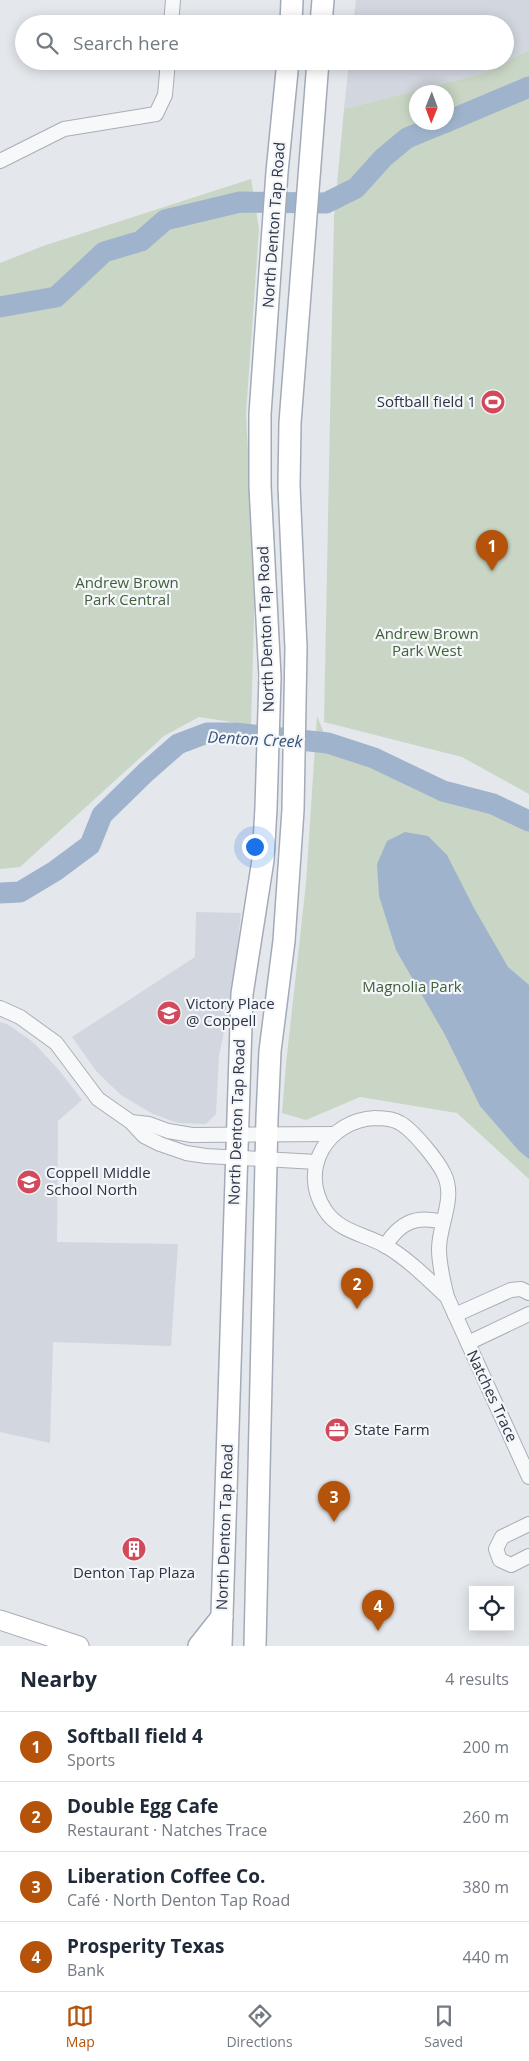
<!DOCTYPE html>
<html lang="en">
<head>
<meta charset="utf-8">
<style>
  :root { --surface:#fff; --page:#f2f2f3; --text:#1f2937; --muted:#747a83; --line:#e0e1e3; --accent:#b45309 }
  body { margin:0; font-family:"Open Sans",sans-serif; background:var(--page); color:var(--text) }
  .controls { position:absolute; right:15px; bottom:15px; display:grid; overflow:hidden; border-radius:0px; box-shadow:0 2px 12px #0003 }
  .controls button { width:45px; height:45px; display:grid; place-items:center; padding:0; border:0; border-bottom:1px solid var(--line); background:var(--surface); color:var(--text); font:25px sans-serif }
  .compass { position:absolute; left:409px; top:85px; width:45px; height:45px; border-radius:50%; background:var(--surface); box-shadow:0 2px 12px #0003; rotate:181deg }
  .you { position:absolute; left:254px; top:846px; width:18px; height:18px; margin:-12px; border:4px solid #fff; border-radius:50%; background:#1a73e8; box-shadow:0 0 0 8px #1a73e833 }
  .badge { display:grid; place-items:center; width:32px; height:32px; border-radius:50%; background:var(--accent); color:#fff; font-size:16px; font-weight:700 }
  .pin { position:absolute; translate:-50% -41px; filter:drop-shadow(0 1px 2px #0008) }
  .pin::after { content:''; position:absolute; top:26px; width:18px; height:15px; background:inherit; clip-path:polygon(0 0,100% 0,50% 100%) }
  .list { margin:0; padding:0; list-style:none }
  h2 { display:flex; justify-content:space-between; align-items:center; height:65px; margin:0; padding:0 20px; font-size:21px }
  h2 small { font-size:16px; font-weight:400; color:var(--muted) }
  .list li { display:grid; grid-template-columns:32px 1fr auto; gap:15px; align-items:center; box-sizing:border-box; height:70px; padding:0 20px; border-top:1px solid var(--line) }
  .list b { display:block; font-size:19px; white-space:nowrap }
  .list p { margin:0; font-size:16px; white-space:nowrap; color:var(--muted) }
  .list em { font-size:16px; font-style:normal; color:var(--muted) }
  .icon { flex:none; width:28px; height:28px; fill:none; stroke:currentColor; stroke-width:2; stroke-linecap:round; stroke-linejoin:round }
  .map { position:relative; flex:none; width:529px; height:1646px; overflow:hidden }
  .search { position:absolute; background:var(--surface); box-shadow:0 2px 12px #0003; left:15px; right:15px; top:15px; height:55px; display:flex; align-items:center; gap:12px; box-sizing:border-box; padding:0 18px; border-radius:28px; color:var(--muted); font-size:19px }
  .sheet { height:345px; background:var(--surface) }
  nav { display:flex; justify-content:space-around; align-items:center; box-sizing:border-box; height:70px; border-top:1px solid var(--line); background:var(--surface); font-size:14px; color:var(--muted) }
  nav a { display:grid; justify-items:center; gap:2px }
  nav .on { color:var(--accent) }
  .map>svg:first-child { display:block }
  .built { fill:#d2d6de }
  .green { fill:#c9d6c5; fill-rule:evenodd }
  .water { fill:#9fb4cc }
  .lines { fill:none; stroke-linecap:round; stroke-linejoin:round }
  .river { stroke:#9fb4cc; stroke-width:21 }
  .street-casing { stroke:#a9aeb7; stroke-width:16 }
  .secondary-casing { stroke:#a9aeb7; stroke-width:21 }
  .primary-casing { stroke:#a3abb8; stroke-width:24 }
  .street { stroke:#f7f8fa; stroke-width:14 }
  .secondary { stroke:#fff; stroke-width:19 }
  .primary { stroke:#fff; stroke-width:21 }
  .labels { text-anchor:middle; stroke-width:4.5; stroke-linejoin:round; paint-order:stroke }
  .street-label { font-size:15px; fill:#2b3445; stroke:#f4f6f9 }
  .poi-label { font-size:15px; fill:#2b3445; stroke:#f4f6f9; text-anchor:start }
  .park-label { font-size:15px; fill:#3f6138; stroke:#f4f6f9 }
  .water-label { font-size:16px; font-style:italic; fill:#34527a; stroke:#f4f6f9 }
</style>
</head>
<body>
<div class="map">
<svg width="529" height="1646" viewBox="0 0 529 1646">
  <rect width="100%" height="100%" fill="#e4e7ec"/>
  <!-- built -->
  <g class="built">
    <polygon points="356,0 529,0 529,50 481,74 344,109 349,61 505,61 505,24 353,24"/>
    <polygon points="196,912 241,913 233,989 219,1056 216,1114 206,1124 178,1123 153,1114 121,1095 97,1072 72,1037 195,957"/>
    <polygon points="0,1022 7,1024 33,1042 58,1069 82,1100 58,1121 57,1242 178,1244 171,1346 53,1342 50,1443 0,1432"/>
  </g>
  <!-- green -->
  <g class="green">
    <path d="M529,50V794L462,757L324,722L334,217L344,109L481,74ZM416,92H446V122H416Z"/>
    <polygon points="251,179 259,229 246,414 255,582 251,725 199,717 164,736 20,867 0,869 0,263 43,246"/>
    <polygon points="317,716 328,743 374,758 443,791 493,804 529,821 529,1179 457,1113 360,1097 306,1120 282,1113 286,1064 306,883"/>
  </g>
  <!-- water -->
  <polygon class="water" points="405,832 428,836 447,855 474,908 508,967 529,985 529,1159 519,1151 480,1106 445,1035 396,950 379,896 377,864 387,841"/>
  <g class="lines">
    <!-- river -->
    <g class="river">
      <polyline points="446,122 529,87"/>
      <polyline points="0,307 56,297 104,252 141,241 165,220 240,202 326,203 356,188 383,158 407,138 446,122"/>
      <polyline points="0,893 20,892 55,871 90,845 102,815 146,772 178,744 207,733 235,733 328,743 374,758 443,791 493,804 529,821"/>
    </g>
    <defs>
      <g id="street">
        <polyline points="171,24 173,0"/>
        <polyline points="0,161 64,129 156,114 165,95 168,61"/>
        <polyline points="0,1008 20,1017 56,1043 98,1099 131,1122 144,1136 160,1144 186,1153 206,1156 317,1162"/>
        <polyline points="131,1122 149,1124 168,1131 192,1135 334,1134"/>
        <path d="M385,1246C400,1222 416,1215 443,1222"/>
        <path d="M447,1297C428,1279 408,1259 386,1246C365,1234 339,1232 325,1210C298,1169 328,1120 375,1118C382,1118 394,1119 400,1123C413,1130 438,1161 444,1174C456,1198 439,1224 439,1249C439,1265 443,1281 447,1297L529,1477"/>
        <polyline points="455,1315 511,1290 521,1289 529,1293"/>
        <polyline points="468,1343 529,1314"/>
        <polyline points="529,1524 502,1537 496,1549 500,1560 511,1565 529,1556"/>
      </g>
      <polyline id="secondary" points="0,1620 79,1646"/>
      <g id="primary">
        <polyline points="291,24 292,0"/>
        <polyline points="321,24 323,0"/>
        <polyline points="199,1646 222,1617"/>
        <polyline points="221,1646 242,994 263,860 266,808 270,677 260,486 260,414 277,172 288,61"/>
        <polyline points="255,1646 267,1118 270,1051 284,941 293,810 296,648 289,486 290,423 318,61"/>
      </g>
    </defs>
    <!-- street casing -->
    <use href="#street" class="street-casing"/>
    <!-- secondary casing -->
    <use href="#secondary" class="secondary-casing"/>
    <!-- primary casing -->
    <use href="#primary" class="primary-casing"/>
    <!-- street -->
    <use href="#street" class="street"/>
    <!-- secondary -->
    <use href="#secondary" class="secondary"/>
    <!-- primary -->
    <use href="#primary" class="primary"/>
  </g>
  <!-- icons -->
  <defs>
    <symbol id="stadium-disc" viewBox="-11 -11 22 22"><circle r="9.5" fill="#d1495b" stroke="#f4f6f9"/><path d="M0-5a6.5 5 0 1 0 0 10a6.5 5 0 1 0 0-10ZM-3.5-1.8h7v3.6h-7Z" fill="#fff"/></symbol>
    <symbol id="school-disc" viewBox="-11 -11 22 22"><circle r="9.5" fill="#d1495b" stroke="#f4f6f9"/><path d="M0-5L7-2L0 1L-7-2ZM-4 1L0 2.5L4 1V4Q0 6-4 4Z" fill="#fff"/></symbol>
    <symbol id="office-disc" viewBox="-11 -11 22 22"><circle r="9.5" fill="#d1495b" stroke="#f4f6f9"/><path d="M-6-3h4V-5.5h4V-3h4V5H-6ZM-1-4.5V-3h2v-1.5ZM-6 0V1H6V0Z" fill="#fff"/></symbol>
    <symbol id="building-disc" viewBox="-11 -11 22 22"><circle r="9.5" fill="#d1495b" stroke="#f4f6f9"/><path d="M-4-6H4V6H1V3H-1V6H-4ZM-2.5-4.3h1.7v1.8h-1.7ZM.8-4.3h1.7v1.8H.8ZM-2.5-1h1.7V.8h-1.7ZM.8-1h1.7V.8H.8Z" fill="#fff"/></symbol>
  </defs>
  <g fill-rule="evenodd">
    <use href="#stadium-disc" x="479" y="388" width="28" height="28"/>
    <use href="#school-disc" x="155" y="999" width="28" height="28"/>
    <use href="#school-disc" x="15" y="1168" width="28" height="28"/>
    <use href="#office-disc" x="323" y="1416" width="28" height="28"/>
    <use href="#building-disc" x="120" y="1535" width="28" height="28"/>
  </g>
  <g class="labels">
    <!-- street labels -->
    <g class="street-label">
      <text transform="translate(274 225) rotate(-86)" y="5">North Denton Tap Road</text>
      <text transform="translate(266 629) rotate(-92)" y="5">North Denton Tap Road</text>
      <text transform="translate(237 1122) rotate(-88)" y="5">North Denton Tap Road</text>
      <text transform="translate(492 1396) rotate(65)" y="5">Natches Trace</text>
      <text transform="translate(225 1527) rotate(-88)" y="5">North Denton Tap Road</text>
    </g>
    <!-- poi labels -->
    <g class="poi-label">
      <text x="476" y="407" text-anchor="end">Softball field 1</text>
      <text x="186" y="1009">Victory Place<tspan x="186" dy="17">@ Coppell</tspan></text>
      <text x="46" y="1178">Coppell Middle<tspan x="46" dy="17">School North</tspan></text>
      <text x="354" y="1435">State Farm</text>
      <text x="134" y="1578" text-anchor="middle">Denton Tap Plaza</text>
    </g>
    <!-- park labels -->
    <g class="park-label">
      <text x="127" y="588">Andrew Brown<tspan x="127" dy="17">Park Central</tspan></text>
      <text x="427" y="639">Andrew Brown<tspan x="427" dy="17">Park West</tspan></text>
      <text x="412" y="992">Magnolia Park</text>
    </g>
    <!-- water labels -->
    <g class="water-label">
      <text transform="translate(255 739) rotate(3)" y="6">Denton Creek</text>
    </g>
  </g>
</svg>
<div class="controls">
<button><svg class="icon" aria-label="locate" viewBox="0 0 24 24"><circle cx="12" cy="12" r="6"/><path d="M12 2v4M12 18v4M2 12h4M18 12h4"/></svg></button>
</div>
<svg class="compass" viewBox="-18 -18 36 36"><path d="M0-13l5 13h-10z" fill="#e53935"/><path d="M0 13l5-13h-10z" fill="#747a83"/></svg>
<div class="you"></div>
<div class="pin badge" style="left:492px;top:571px">1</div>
<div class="pin badge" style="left:357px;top:1309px">2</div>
<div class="pin badge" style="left:334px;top:1522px">3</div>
<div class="pin badge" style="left:378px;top:1631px">4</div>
<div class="search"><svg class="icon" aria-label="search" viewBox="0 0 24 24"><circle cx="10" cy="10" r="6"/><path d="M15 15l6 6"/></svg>Search here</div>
</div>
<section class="sheet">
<h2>Nearby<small>4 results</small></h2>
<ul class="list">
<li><span class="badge">1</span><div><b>Softball field 4</b><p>Sports</p></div><em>200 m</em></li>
<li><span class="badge">2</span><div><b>Double Egg Cafe</b><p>Restaurant · Natches Trace</p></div><em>260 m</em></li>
<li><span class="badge">3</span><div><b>Liberation Coffee Co.</b><p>Café · North Denton Tap Road</p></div><em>380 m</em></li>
<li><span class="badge">4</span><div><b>Prosperity Texas</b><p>Bank</p></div><em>440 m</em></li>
</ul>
</section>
<nav>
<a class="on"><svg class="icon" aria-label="map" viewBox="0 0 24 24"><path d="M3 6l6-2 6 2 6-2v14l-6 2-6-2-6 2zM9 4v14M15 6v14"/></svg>Map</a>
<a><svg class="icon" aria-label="directions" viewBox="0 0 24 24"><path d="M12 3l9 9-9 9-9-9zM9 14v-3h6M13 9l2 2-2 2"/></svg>Directions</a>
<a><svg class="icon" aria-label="saved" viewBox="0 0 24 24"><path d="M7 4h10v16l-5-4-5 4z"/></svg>Saved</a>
</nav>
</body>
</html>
